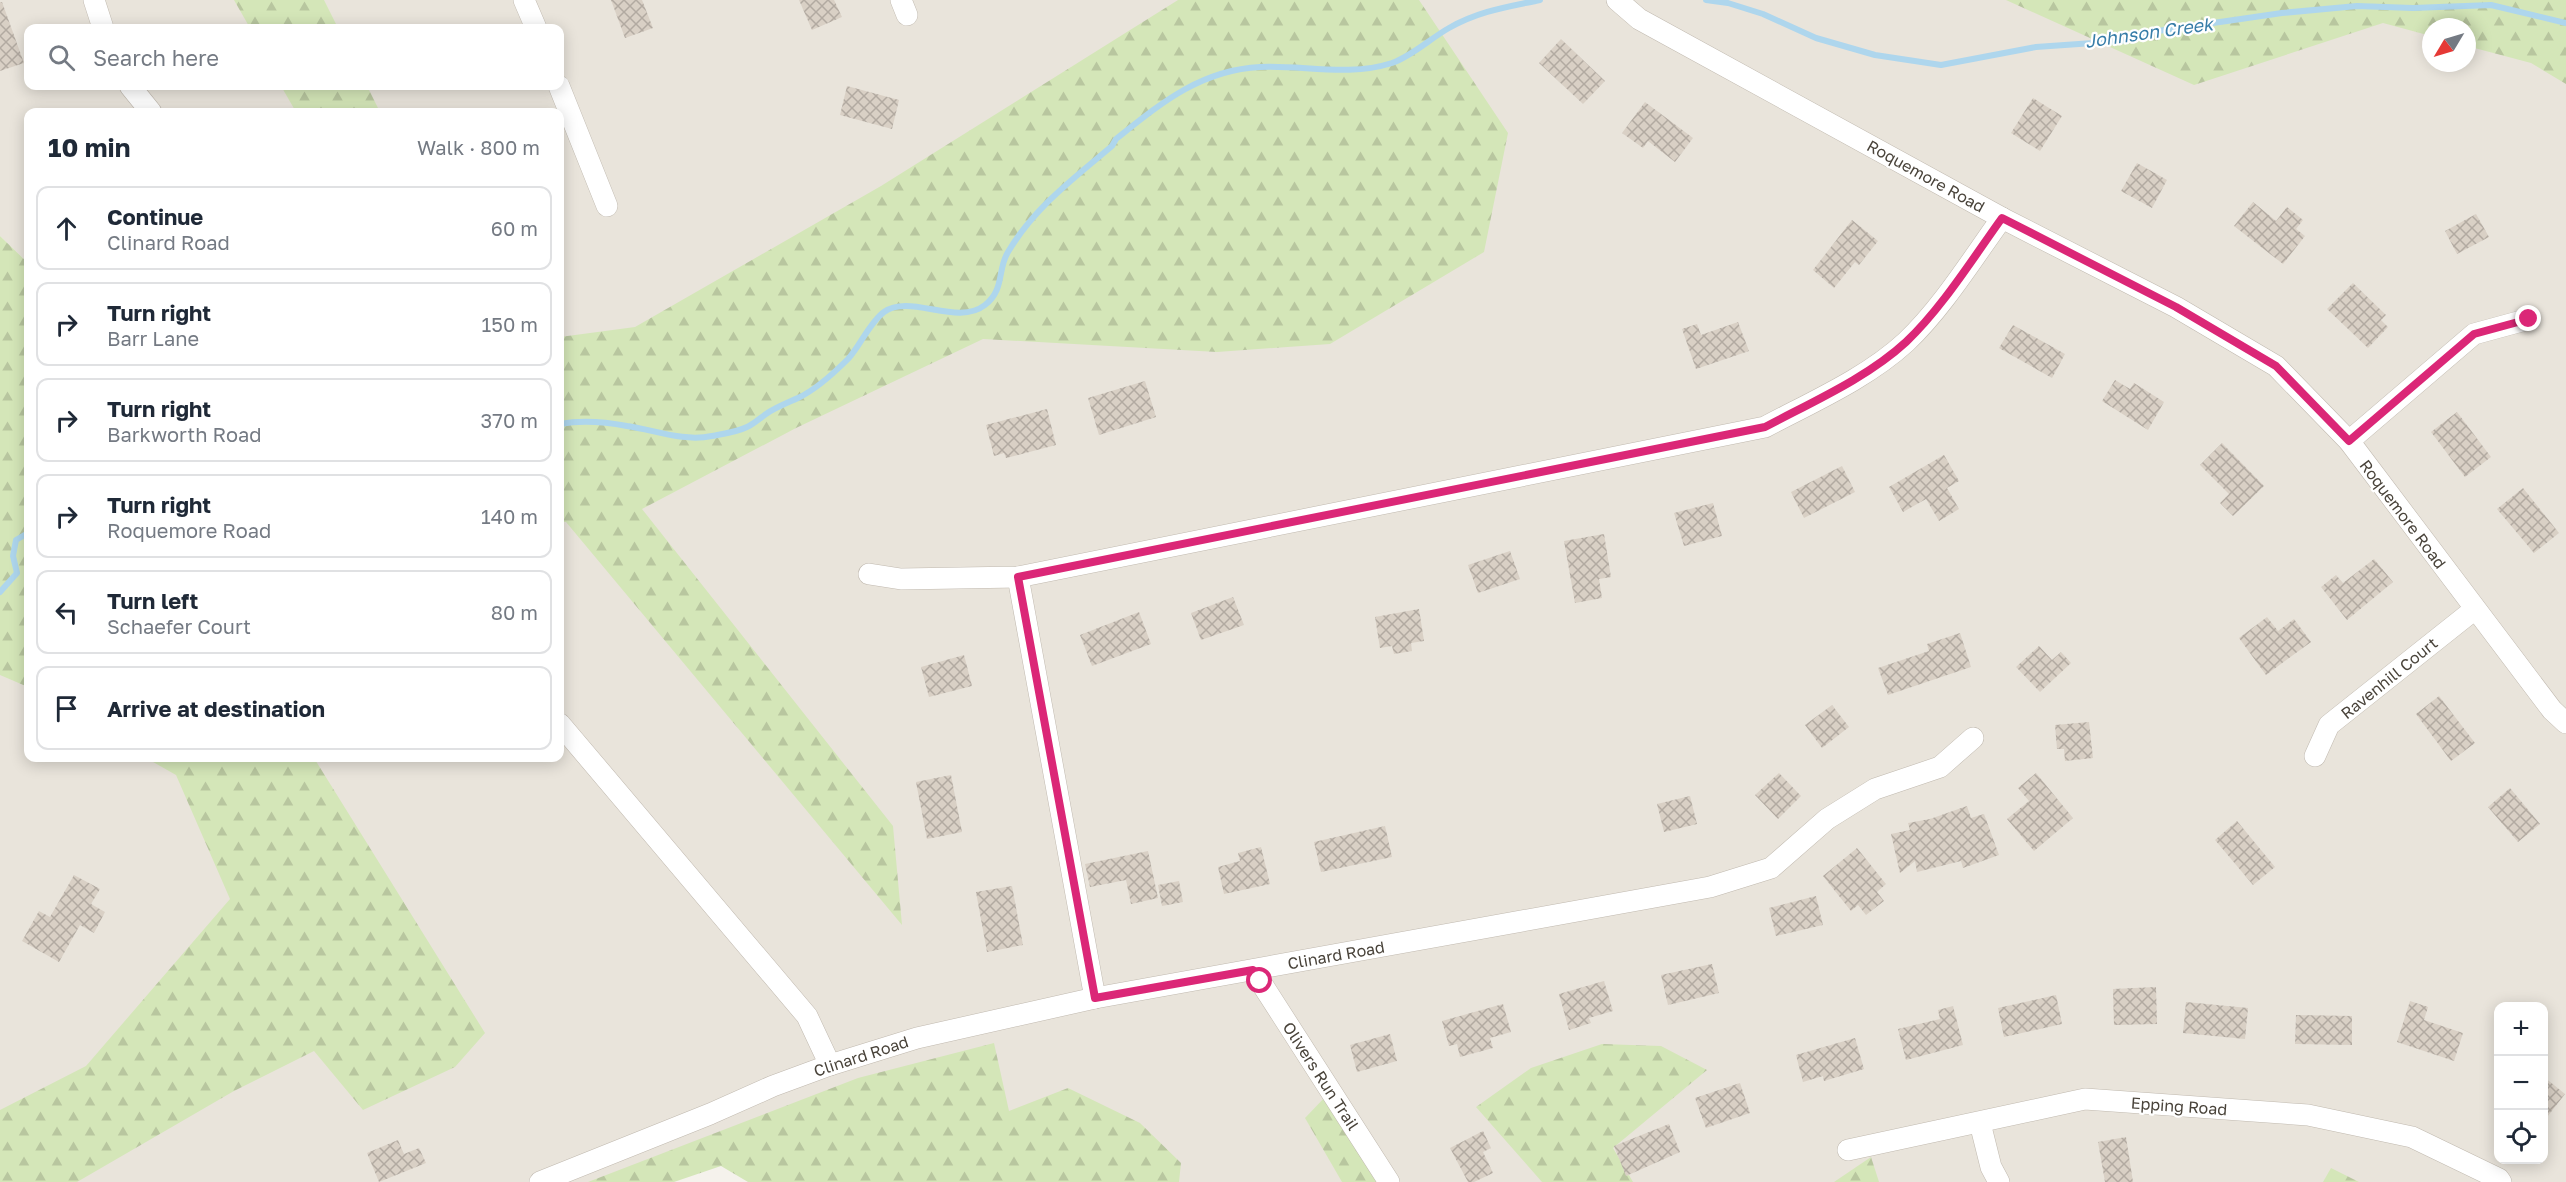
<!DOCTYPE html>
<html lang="en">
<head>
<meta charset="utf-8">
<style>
  :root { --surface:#fff; --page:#f6f6f7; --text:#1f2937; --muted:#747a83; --line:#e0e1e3 }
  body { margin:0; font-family:"Golos Text",sans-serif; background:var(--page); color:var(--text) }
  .controls { position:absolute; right:18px; bottom:18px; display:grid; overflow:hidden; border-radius:12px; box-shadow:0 3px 15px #0003 }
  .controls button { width:54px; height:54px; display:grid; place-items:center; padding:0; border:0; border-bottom:2px solid var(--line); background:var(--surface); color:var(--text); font:30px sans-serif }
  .compass { position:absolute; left:2422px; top:18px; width:54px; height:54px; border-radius:50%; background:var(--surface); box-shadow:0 3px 15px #0003; rotate:232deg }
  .stop { position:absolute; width:18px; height:18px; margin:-14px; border:4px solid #db2777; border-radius:50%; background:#fff }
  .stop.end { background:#db2777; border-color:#fff; box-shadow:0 2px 6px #0008 }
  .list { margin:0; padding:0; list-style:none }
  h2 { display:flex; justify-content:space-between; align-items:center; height:78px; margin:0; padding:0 24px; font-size:26px }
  h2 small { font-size:20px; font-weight:400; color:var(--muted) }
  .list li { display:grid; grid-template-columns:39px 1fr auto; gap:18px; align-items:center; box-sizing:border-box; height:84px; margin:0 12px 12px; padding:0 12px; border:2px solid var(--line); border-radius:12px }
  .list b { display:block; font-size:22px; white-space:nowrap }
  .list p { margin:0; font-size:20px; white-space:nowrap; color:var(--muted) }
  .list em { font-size:20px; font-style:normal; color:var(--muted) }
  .icon { flex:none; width:33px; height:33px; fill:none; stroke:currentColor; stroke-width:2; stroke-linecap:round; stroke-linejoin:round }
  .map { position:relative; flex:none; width:2566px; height:1182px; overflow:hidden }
  .search { position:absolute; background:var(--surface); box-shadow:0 3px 15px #0003; left:24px; top:24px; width:540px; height:66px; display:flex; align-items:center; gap:15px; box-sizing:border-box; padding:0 21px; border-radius:12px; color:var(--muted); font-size:22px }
  .panel { position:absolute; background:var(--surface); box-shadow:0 3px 15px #0003; left:24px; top:108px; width:540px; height:654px; border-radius:12px }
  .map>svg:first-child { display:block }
  .residential { fill:#e9e4db; fill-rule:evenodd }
  .forest { fill:url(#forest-firs) }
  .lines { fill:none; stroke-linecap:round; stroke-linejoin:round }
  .stream { stroke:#aed6ed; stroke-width:6 }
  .building { fill:url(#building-cross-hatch) }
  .minor-casing { stroke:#c0b9af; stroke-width:22 }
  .minor { stroke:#fff; stroke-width:21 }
  .route { stroke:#db2777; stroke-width:8 }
  .labels { text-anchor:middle; stroke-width:4.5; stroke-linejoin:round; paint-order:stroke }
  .street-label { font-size:16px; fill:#49433a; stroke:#fff }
  .water-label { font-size:18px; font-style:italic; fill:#377da8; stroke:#fff }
</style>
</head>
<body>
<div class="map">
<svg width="2566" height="1182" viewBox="0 0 2566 1182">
  <defs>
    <pattern id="forest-firs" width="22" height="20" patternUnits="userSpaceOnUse" patternTransform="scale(1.5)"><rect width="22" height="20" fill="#d4e6b8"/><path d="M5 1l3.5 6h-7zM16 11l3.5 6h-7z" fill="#b8c69f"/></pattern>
    <pattern id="building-cross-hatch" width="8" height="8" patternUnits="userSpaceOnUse" patternTransform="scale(1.5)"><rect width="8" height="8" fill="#d9d0c5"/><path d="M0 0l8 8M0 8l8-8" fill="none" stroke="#b2aaa1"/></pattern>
  </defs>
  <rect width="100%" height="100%" fill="#f5f2ec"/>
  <!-- residential -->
  <path class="residential" d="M0,0H2566V1182H983L943,1065L630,1182H0V623L28,652V758H560V112H28V263L0,236ZM2431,27H2467V63H2431ZM28,28H560V86H28ZM2498,1006H2544V1160H2498Z"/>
  <!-- forest -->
  <g class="forest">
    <polygon points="234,0 324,0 338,28 250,28"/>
    <polygon points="1178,0 1419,0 1508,133 1484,252 1330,344 1217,352 983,339 796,428 642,509 893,826 902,925 566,522 560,522 560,337 635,327 881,186"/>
    <polygon points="2006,0 2566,0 2566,84 2531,63 2467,46 2467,27 2431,27 2431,36 2383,23 2194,85"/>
    <polygon points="281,86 367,86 380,112 296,112"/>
    <polygon points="0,236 28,263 28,687 0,675"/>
    <polygon points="146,758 314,758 485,1033 455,1067 363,1110 314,1051 234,1091 77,1182 0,1182 0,1110 86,1066 230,899 176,775"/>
    <polygon points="994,1043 1009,1111 1068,1088 1140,1123 1181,1163 1179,1182 748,1182 721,1166 674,1182 588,1182 858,1078"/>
    <polygon points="1602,1044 1661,1046 1707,1070 1613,1148 1633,1182 1542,1182 1476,1107 1531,1068"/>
    <polygon points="1327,1095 1379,1182 1342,1182 1305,1118"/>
    <polygon points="1871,1157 1879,1182 1834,1182"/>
    <polygon points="2331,1168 2359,1182 2323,1182"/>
  </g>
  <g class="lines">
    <!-- stream -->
    <g class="stream">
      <polyline points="1706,0 1728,3 1763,14 1816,38 1875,55 1941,65 2036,47 2122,41 2151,32 2282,13 2357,6 2413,8 2491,5 2566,23"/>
      <path d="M560,424C581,420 606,422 627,426C655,430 683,442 712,436C723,434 737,432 747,427C754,424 760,418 766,414C776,407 787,403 798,398C815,390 835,372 848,359C860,346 870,322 884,312C910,293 957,327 985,305C1005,289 997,270 1008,252C1034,208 1074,178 1112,146L1116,139C1160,104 1200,70 1260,67C1304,65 1348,77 1392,63C1412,56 1431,38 1449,28C1479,11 1507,7 1540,0"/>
      <polyline points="0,592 17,573 13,556 16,540 28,533"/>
    </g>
  </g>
  <!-- building -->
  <g class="building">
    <polygon points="611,0 642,0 653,28 625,38"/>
    <polygon points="799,0 834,0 842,17 812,30"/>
    <polygon points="0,2 2,2 24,63 0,71"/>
    <polygon points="1561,39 1605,81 1583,104 1539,63"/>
    <polygon points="847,86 899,100 892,129 840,115"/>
    <polygon points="2033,98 2062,116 2040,151 2011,133"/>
    <polygon points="1645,102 1693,138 1675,162 1648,141 1643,148 1622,133"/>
    <polygon points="2137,163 2167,180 2152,208 2121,191"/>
    <polygon points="2253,202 2276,221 2287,207 2303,220 2296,229 2305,236 2283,264 2234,226"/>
    <polygon points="2476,214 2489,237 2457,254 2445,231"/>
    <polygon points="1852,220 1878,241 1859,265 1855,262 1834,288 1813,270"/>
    <polygon points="2353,283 2386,315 2381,320 2388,327 2368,348 2327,309"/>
    <polygon points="1738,322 1749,351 1696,369 1682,329 1697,324 1701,335"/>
    <polygon points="2013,325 2065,354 2052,378 1999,348"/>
    <polygon points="2115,380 2130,389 2134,383 2164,402 2148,430 2102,401"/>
    <polygon points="1145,381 1156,417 1099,435 1088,398"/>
    <polygon points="1047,409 1056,445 1006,458 1004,453 994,456 986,425"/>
    <polygon points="2457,412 2491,457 2465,477 2431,432"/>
    <polygon points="2222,443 2264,486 2233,516 2220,503 2229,494 2200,465"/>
    <polygon points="1944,455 1959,481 1947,488 1959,509 1939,521 1926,499 1903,512 1889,487"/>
    <polygon points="1842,466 1855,492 1804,518 1791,492"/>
    <polygon points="2523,488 2559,533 2534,553 2497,509"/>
    <polygon points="1713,503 1722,536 1684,546 1674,513"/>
    <polygon points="1604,534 1611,577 1599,579 1602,598 1575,603 1564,541"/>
    <polygon points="1510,551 1520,579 1478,593 1468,565"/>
    <polygon points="2374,559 2393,582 2347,620 2321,587 2336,575 2343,583"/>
    <polygon points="1233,597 1244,625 1201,640 1191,613"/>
    <polygon points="1419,609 1424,641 1411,643 1412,651 1394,654 1392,646 1380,648 1375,617"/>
    <polygon points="1139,612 1151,644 1092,666 1080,635"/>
    <polygon points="2267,617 2278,631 2294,619 2311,642 2266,675 2239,638"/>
    <polygon points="1960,633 1971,667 1888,695 1878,668 1929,651 1927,644"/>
    <polygon points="2039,646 2052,660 2061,652 2071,663 2040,692 2016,667"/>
    <polygon points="964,655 972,686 929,697 921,667"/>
    <polygon points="2439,696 2475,743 2451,761 2416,714"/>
    <polygon points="1832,705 1849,727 1822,748 1805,725"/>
    <polygon points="2089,722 2093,758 2065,761 2064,749 2057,749 2055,725"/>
    <polygon points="1779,773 1801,796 1778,819 1755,795"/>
    <polygon points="2036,773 2073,818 2034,851 2007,819 2029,801 2018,788"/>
    <polygon points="951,775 962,832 927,839 916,782"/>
    <polygon points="2510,788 2540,824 2518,842 2488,807"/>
    <polygon points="1690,796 1697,824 1664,832 1657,804"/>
    <polygon points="1967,806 1971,818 1984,814 1999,855 1963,868 1961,861 1917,872 1915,861 1900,873 1891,834 1910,830 1908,823 1930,819"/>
    <polygon points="2237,821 2275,867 2253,885 2215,840"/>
    <polygon points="1385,826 1392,857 1321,872 1314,842"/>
    <polygon points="1261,847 1270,884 1224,894 1218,867 1240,861 1238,853"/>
    <polygon points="1857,848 1886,884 1877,892 1884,901 1866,915 1858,905 1851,911 1823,876"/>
    <polygon points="1148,851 1158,898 1131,904 1126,880 1090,887 1085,864"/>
    <polygon points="74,875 100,889 91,904 105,912 94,933 80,925 59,962 22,941 39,911 50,917"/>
    <polygon points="1179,881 1183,902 1162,906 1158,885"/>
    <polygon points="1012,886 1023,945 987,952 976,892"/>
    <polygon points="1816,896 1823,925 1776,936 1769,908"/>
    <polygon points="1712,964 1719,993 1668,1005 1661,975"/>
    <polygon points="1604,981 1613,1011 1589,1018 1591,1023 1569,1030 1559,994"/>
    <polygon points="2156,987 2157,1024 2114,1025 2113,989"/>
    <polygon points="2056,995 2062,1024 2004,1037 1998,1008"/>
    <polygon points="2410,1001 2428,1007 2424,1020 2463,1033 2454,1061 2397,1042"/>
    <polygon points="2186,1002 2248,1008 2245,1039 2183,1033"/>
    <polygon points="1503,1004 1511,1032 1490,1038 1493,1048 1460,1057 1457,1044 1449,1046 1442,1021"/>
    <polygon points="1953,1006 1963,1045 1906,1060 1898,1029 1940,1019 1938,1010"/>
    <polygon points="2296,1015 2352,1016 2352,1045 2295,1044"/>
    <polygon points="1390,1034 1397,1061 1357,1072 1350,1045"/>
    <polygon points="1855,1038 1864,1069 1824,1081 1823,1076 1803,1082 1796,1055"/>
    <polygon points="2544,1077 2565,1094 2544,1121"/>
    <polygon points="1740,1083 1750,1113 1706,1128 1695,1098"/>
    <polygon points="1669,1124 1680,1152 1626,1176 1614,1146"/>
    <polygon points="1483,1131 1491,1148 1483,1152 1493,1173 1474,1182 1468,1182 1450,1148"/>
    <polygon points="2126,1137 2133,1182 2105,1182 2098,1142"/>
    <polygon points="398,1140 404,1154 419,1148 426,1163 379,1182 367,1153"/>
  </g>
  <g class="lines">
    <defs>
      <g id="minor">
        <polyline points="94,0 103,28"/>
        <polyline points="524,0 536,28"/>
        <polyline points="901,0 907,15"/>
        <polyline points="1617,0 1639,19 2002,218 2176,307 2276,366 2349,441 2552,710 2566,723"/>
        <polyline points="130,86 151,112"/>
        <polyline points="559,86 607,206"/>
        <polyline points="2349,441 2474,334 2529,319"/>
        <path d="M869,574L901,579L1018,577L1765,427C1812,402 1867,378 1906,342C1942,308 1973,258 2002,218"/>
        <polyline points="1018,577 1095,998"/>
        <polyline points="560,724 807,1016 830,1065"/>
        <polyline points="2315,756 2329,725 2475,609"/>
        <polyline points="1253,970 1389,1182"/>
        <polyline points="1980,1123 1991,1167 1999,1182"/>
        <polyline points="1848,1150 2085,1099 2308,1115 2412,1137 2499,1179 2501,1182"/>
        <polyline points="540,1182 710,1114 773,1086 830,1065 917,1038 1095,998 1710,887 1771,868 1827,819 1875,789 1940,767 1973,738"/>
      </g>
    </defs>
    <!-- minor casing -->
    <use href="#minor" class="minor-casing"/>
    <!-- minor -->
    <use href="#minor" class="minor"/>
  </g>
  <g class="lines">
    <!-- route -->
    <path class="route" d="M1260,981L1253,970L1095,998L1018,577L1765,427C1812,402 1867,378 1906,342C1942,308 1973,258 2002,218L2176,307L2276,366L2349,441L2474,334L2529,319"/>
  </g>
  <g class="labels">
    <!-- street labels -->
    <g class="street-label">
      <text transform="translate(1926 176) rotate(29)" y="6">Roquemore Road</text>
      <text transform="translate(2403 514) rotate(53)" y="6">Roquemore Road</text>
      <text transform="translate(2389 678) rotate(-39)" y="6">Ravenhill Court</text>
      <text transform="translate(1336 955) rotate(-10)" y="6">Clinard Road</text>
      <text transform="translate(861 1056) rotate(-18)" y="6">Clinard Road</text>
      <text transform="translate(1321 1076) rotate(57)" y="6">Olivers Run Trail</text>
      <text transform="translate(2179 1106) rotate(4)" y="6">Epping Road</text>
    </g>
    <!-- water labels -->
    <g class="water-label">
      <text transform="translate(2149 33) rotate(-8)" y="6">Johnson Creek</text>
    </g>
  </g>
</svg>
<div class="controls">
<button>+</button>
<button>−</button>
<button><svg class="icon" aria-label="locate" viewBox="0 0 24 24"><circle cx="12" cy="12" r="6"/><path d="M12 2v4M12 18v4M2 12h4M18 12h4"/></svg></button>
</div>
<svg class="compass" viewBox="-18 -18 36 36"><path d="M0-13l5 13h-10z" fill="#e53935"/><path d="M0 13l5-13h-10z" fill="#747a83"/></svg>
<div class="stop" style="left:1260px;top:981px"></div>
<div class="stop end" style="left:2529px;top:319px"></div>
<div class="search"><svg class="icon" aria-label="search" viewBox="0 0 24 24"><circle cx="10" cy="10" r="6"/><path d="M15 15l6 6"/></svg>Search here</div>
<section class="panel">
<h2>10 min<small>Walk · 800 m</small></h2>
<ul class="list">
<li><svg class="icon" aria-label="ahead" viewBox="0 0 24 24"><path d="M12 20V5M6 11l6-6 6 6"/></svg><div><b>Continue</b><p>Clinard Road</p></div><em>60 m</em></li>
<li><svg class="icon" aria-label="right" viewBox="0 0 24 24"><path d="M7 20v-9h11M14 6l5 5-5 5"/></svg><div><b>Turn right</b><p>Barr Lane</p></div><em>150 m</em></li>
<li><svg class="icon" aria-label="right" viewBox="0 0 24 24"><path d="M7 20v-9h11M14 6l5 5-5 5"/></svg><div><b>Turn right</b><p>Barkworth Road</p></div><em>370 m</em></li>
<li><svg class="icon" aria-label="right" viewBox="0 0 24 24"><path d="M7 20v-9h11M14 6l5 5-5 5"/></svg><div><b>Turn right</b><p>Roquemore Road</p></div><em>140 m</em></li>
<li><svg class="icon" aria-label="left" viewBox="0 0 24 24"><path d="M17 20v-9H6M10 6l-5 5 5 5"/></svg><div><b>Turn left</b><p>Schaefer Court</p></div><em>80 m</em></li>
<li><svg class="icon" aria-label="arrive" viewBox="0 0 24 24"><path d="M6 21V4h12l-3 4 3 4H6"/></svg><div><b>Arrive at destination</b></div></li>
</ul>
</section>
</div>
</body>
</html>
